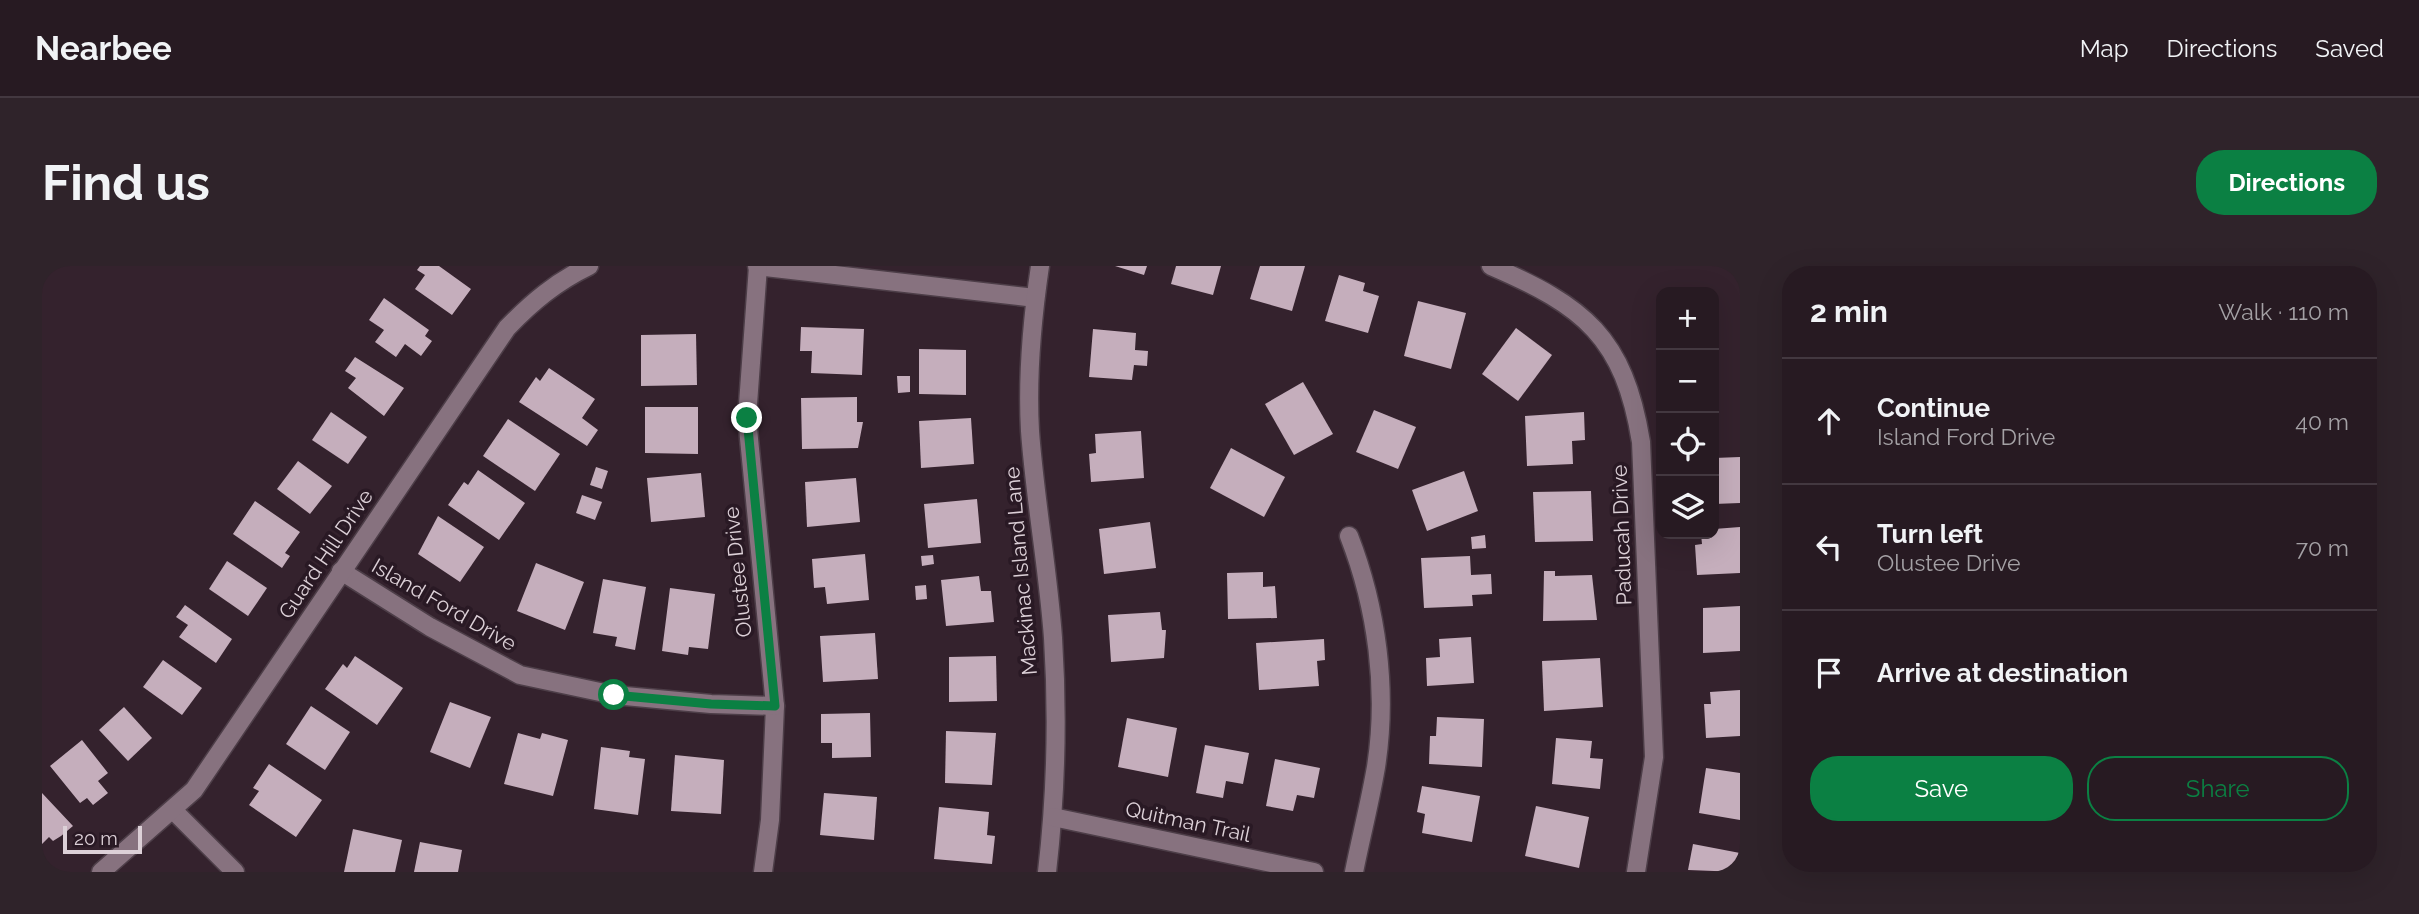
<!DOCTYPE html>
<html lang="en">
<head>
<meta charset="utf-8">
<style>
  :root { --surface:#271a22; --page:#2f232a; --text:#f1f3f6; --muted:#a4a1a5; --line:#433840; --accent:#0b8043 }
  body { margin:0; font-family:Raleway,sans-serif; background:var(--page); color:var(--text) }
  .controls { position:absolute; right:21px; top:21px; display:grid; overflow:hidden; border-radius:14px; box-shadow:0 7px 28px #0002 }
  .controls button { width:63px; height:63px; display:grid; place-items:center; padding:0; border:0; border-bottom:2px solid var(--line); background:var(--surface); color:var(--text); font:35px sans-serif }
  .scale { position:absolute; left:21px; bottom:18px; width:79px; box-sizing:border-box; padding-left:7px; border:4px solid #dcd0d7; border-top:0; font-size:19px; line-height:24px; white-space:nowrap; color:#dcd0d7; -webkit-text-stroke:5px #291924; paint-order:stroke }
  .stop { position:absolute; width:21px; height:21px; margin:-16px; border:5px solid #0b8043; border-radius:50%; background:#fff }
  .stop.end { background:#0b8043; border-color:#fff; box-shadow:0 2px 7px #0008 }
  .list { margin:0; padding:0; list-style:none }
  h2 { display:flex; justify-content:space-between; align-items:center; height:91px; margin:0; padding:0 28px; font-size:30px }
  h2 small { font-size:23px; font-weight:400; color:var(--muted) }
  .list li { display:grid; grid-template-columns:46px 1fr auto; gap:21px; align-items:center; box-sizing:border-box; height:126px; padding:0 28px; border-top:2px solid var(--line) }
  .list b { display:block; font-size:26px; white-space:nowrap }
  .list p { margin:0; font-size:23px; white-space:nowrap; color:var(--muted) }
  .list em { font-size:23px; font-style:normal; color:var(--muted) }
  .actions { display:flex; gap:14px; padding:21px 28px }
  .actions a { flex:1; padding:16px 0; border:2px solid var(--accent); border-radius:28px; text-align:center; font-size:24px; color:var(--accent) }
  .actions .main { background:var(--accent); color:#fff }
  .icon { flex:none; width:38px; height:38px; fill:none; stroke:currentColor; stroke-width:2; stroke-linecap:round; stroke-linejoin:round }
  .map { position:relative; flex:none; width:1698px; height:606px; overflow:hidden; border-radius:28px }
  header { display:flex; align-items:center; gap:42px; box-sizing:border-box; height:98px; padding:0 35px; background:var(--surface); border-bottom:2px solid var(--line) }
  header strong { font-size:33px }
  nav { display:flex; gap:38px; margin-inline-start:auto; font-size:24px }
  .intro { display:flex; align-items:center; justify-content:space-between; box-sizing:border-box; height:168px; padding:0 42px }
  h1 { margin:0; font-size:49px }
  .button { padding:18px 32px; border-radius:28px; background:var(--accent); color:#fff; font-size:24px; font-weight:700 }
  main { display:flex; gap:42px; padding:0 42px }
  aside { flex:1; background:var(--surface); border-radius:28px; box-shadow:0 7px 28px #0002 }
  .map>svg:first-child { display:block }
  .building { fill:#c5aebc }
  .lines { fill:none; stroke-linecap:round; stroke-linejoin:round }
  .street-casing { stroke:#4d3e48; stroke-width:21 }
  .street { stroke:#87727f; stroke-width:18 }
  .route { stroke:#0b8043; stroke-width:9 }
  .labels { text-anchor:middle; stroke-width:7; stroke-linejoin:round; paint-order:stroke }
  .street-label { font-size:21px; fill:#dcd0d7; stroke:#291924 }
</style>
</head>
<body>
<header>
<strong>Nearbee</strong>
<nav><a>Map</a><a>Directions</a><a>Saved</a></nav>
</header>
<div class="intro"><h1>Find us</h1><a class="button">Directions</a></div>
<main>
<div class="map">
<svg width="1698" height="606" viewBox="0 0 1698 606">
  <rect width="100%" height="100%" fill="#34222d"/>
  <!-- building -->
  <g class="building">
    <polygon points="378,0 397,0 429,23 410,49 373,23 383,9 375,4"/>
    <polygon points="1073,0 1105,0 1102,9"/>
    <polygon points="1134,0 1179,0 1171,29 1129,18"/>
    <polygon points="1218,0 1263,0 1250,45 1208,33"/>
    <polygon points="1297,9 1323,17 1321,25 1337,30 1326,67 1283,55"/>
    <polygon points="342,32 387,64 383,70 390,75 379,90 363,78 354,91 333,76 342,64 327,54"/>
    <polygon points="1376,35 1424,47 1409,103 1362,90"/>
    <polygon points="759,61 822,63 820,109 769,107 770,85 758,85"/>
    <polygon points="1474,62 1510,89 1476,135 1440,108"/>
    <polygon points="1051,63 1094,67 1093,84 1106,85 1105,100 1092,99 1090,114 1047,111"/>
    <polygon points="654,68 655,119 599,120 599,69"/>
    <polygon points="877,83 924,84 924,129 877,128"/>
    <polygon points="313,91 362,122 342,150 306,122 314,112 303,105"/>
    <polygon points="507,102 553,133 540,152 556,164 545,180 477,136 494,111 498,115"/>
    <polygon points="855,110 868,110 868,126 856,127"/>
    <polygon points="1261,116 1291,168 1252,189 1223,138"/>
    <polygon points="815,131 815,156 821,156 816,182 760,183 759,132"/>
    <polygon points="603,141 656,141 656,188 603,187"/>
    <polygon points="1332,144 1374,161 1356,203 1314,186"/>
    <polygon points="289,146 325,171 306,198 270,174"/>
    <polygon points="1542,146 1543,174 1530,175 1531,198 1485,200 1483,150"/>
    <polygon points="929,152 932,198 879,202 877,155"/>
    <polygon points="466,153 518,188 493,225 441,190"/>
    <polygon points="1099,165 1102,212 1049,216 1047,188 1054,187 1053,168"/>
    <polygon points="1189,182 1243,211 1222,251 1168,222"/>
    <polygon points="1698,191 1698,237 1672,238 1672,192"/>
    <polygon points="256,195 290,220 268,248 235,223"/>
    <polygon points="554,201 566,205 560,223 548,219"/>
    <polygon points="436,204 483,237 457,274 406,239 422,216 426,219"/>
    <polygon points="1422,205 1436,245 1385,265 1370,224"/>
    <polygon points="659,207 663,251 609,256 605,212"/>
    <polygon points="814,212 818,256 765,261 763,216"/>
    <polygon points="1549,225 1551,275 1493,276 1491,226"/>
    <polygon points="540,229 560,236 553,254 534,247"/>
    <polygon points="935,233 939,277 886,282 882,238"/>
    <polygon points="213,235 258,266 243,287 248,290 240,302 191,268"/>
    <polygon points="396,250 442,281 418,316 376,288"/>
    <polygon points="1108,256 1114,302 1062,308 1057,263"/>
    <polygon points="1698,261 1698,307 1655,309 1653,279 1660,278 1659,268 1672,268 1672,263"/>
    <polygon points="1443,269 1444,282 1430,283 1429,271"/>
    <polygon points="823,288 827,334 785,338 783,321 772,322 770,293"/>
    <polygon points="891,289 892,298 880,300 879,290"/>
    <polygon points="1428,290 1429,309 1449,308 1450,328 1430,329 1431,340 1382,342 1379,292"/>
    <polygon points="185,295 225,322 206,350 167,323"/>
    <polygon points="494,297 542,316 523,364 475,345"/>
    <polygon points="1502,305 1513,305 1513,310 1550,309 1555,354 1501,355"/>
    <polygon points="1221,306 1221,321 1233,320 1235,352 1186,353 1185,307"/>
    <polygon points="937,310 939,325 949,325 952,356 904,360 899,314"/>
    <polygon points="561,313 604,321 593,384 573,380 575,371 551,367"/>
    <polygon points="884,319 885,333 874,334 873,320"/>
    <polygon points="628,322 673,328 666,383 647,381 646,389 620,385"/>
    <polygon points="143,339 190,373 174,397 137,371 146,359 134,351"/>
    <polygon points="1698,340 1698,385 1661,387 1661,342"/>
    <polygon points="1118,346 1120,364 1124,364 1122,392 1069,396 1066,349"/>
    <polygon points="833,367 836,413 781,416 778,370"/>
    <polygon points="1429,371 1432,417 1385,420 1384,392 1398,391 1397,373"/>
    <polygon points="1282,373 1283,394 1275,395 1277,420 1217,424 1214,377"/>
    <polygon points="313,390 361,422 335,459 283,423 301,398 305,402"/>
    <polygon points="954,390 955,435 907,436 907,391"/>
    <polygon points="1558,392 1561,441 1502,445 1500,395"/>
    <polygon points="121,394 160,422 140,449 101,421"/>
    <polygon points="1698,424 1698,470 1664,472 1662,438 1669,438 1668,426"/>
    <polygon points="408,436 449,451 428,502 388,486"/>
    <polygon points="269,440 308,466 283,504 244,478"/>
    <polygon points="82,441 110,472 86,495 57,464"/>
    <polygon points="828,447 829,491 790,492 790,477 779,477 779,448"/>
    <polygon points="1395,451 1442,453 1440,501 1387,498 1388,470 1394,470"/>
    <polygon points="1085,452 1135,462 1126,511 1076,501"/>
    <polygon points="904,465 954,467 950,519 903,517"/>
    <polygon points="476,467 498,473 500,467 526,474 511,530 462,518"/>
    <polygon points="1514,472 1550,475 1548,492 1561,493 1558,523 1510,518"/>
    <polygon points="40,474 66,507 56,515 66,527 51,539 45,532 38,537 8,500"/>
    <polygon points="1163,479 1207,487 1201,518 1184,515 1181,532 1154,527"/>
    <polygon points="559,481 588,485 587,491 603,493 596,549 552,543"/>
    <polygon points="633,489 682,494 679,548 629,545"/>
    <polygon points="1233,493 1278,502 1272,532 1255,529 1251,545 1224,540"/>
    <polygon points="227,498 280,534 254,571 207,539 217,525 211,522"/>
    <polygon points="1664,502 1698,507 1698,554 1657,547"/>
    <polygon points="1380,520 1438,530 1430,576 1380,567 1383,548 1375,546"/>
    <polygon points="0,527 31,560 19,570 11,575 7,571 0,578"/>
    <polygon points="782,527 835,531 832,574 778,569"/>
    <polygon points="1494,540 1547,551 1537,602 1483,590"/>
    <polygon points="897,541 947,546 945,569 953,570 950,598 892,593"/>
    <polygon points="311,563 360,574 353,606 302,606"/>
    <polygon points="378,576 420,584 416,606 372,606"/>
    <polygon points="1651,578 1698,587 1698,606 1646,604"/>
  </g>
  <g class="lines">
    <defs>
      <g id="street">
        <polyline points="715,0 993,32"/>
        <polyline points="716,0 705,152 733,440 728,554 721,606"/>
        <path d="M998,0C990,54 985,111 988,165C993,234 1006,303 1011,372C1016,450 1014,528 1005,606"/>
        <path d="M1449,0C1542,40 1582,71 1599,176L1612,491L1594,606"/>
        <path d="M1307,270C1335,342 1346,424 1334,501C1328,536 1319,571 1312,606"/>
        <polyline points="299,305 388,361 478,409 572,429 669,438 733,440"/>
        <polyline points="131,544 193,606"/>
        <polyline points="1011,551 1272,606"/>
        <path d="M59,606L152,524L465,62C490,36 514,16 547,0"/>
      </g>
    </defs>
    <!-- street casing -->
    <use href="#street" class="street-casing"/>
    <!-- street -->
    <use href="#street" class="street"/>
  </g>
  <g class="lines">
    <!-- route -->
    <polyline class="route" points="572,429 669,438 733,440 705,152"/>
  </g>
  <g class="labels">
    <!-- street labels -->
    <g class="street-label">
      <text transform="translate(1580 269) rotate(-92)" y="7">Paducah Drive</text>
      <text transform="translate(284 288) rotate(-56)" y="7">Guard Hill Drive</text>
      <text transform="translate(979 305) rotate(-95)" y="7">Mackinac Island Lane</text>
      <text transform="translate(696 306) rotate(-96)" y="7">Olustee Drive</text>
      <text transform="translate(402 339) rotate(30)" y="7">Island Ford Drive</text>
      <text transform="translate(1146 556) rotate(12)" y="7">Quitman Trail</text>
    </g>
  </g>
</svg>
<div class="controls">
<button>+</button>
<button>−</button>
<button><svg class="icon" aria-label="locate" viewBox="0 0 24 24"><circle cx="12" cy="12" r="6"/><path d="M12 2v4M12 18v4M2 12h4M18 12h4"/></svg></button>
<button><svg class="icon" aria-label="layers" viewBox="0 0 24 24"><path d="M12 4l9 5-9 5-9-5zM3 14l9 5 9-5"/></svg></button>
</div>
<div class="scale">20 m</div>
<div class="stop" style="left:572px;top:429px"></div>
<div class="stop end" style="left:705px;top:152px"></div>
</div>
<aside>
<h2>2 min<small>Walk · 110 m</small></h2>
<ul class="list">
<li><svg class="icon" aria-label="ahead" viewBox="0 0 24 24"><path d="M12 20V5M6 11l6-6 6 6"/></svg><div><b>Continue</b><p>Island Ford Drive</p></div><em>40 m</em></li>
<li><svg class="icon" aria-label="left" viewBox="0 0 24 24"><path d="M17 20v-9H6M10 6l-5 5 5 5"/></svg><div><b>Turn left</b><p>Olustee Drive</p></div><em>70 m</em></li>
<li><svg class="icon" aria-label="arrive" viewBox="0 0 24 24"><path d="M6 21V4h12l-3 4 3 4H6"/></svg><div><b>Arrive at destination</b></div></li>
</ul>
<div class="actions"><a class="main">Save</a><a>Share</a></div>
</aside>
</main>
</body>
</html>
